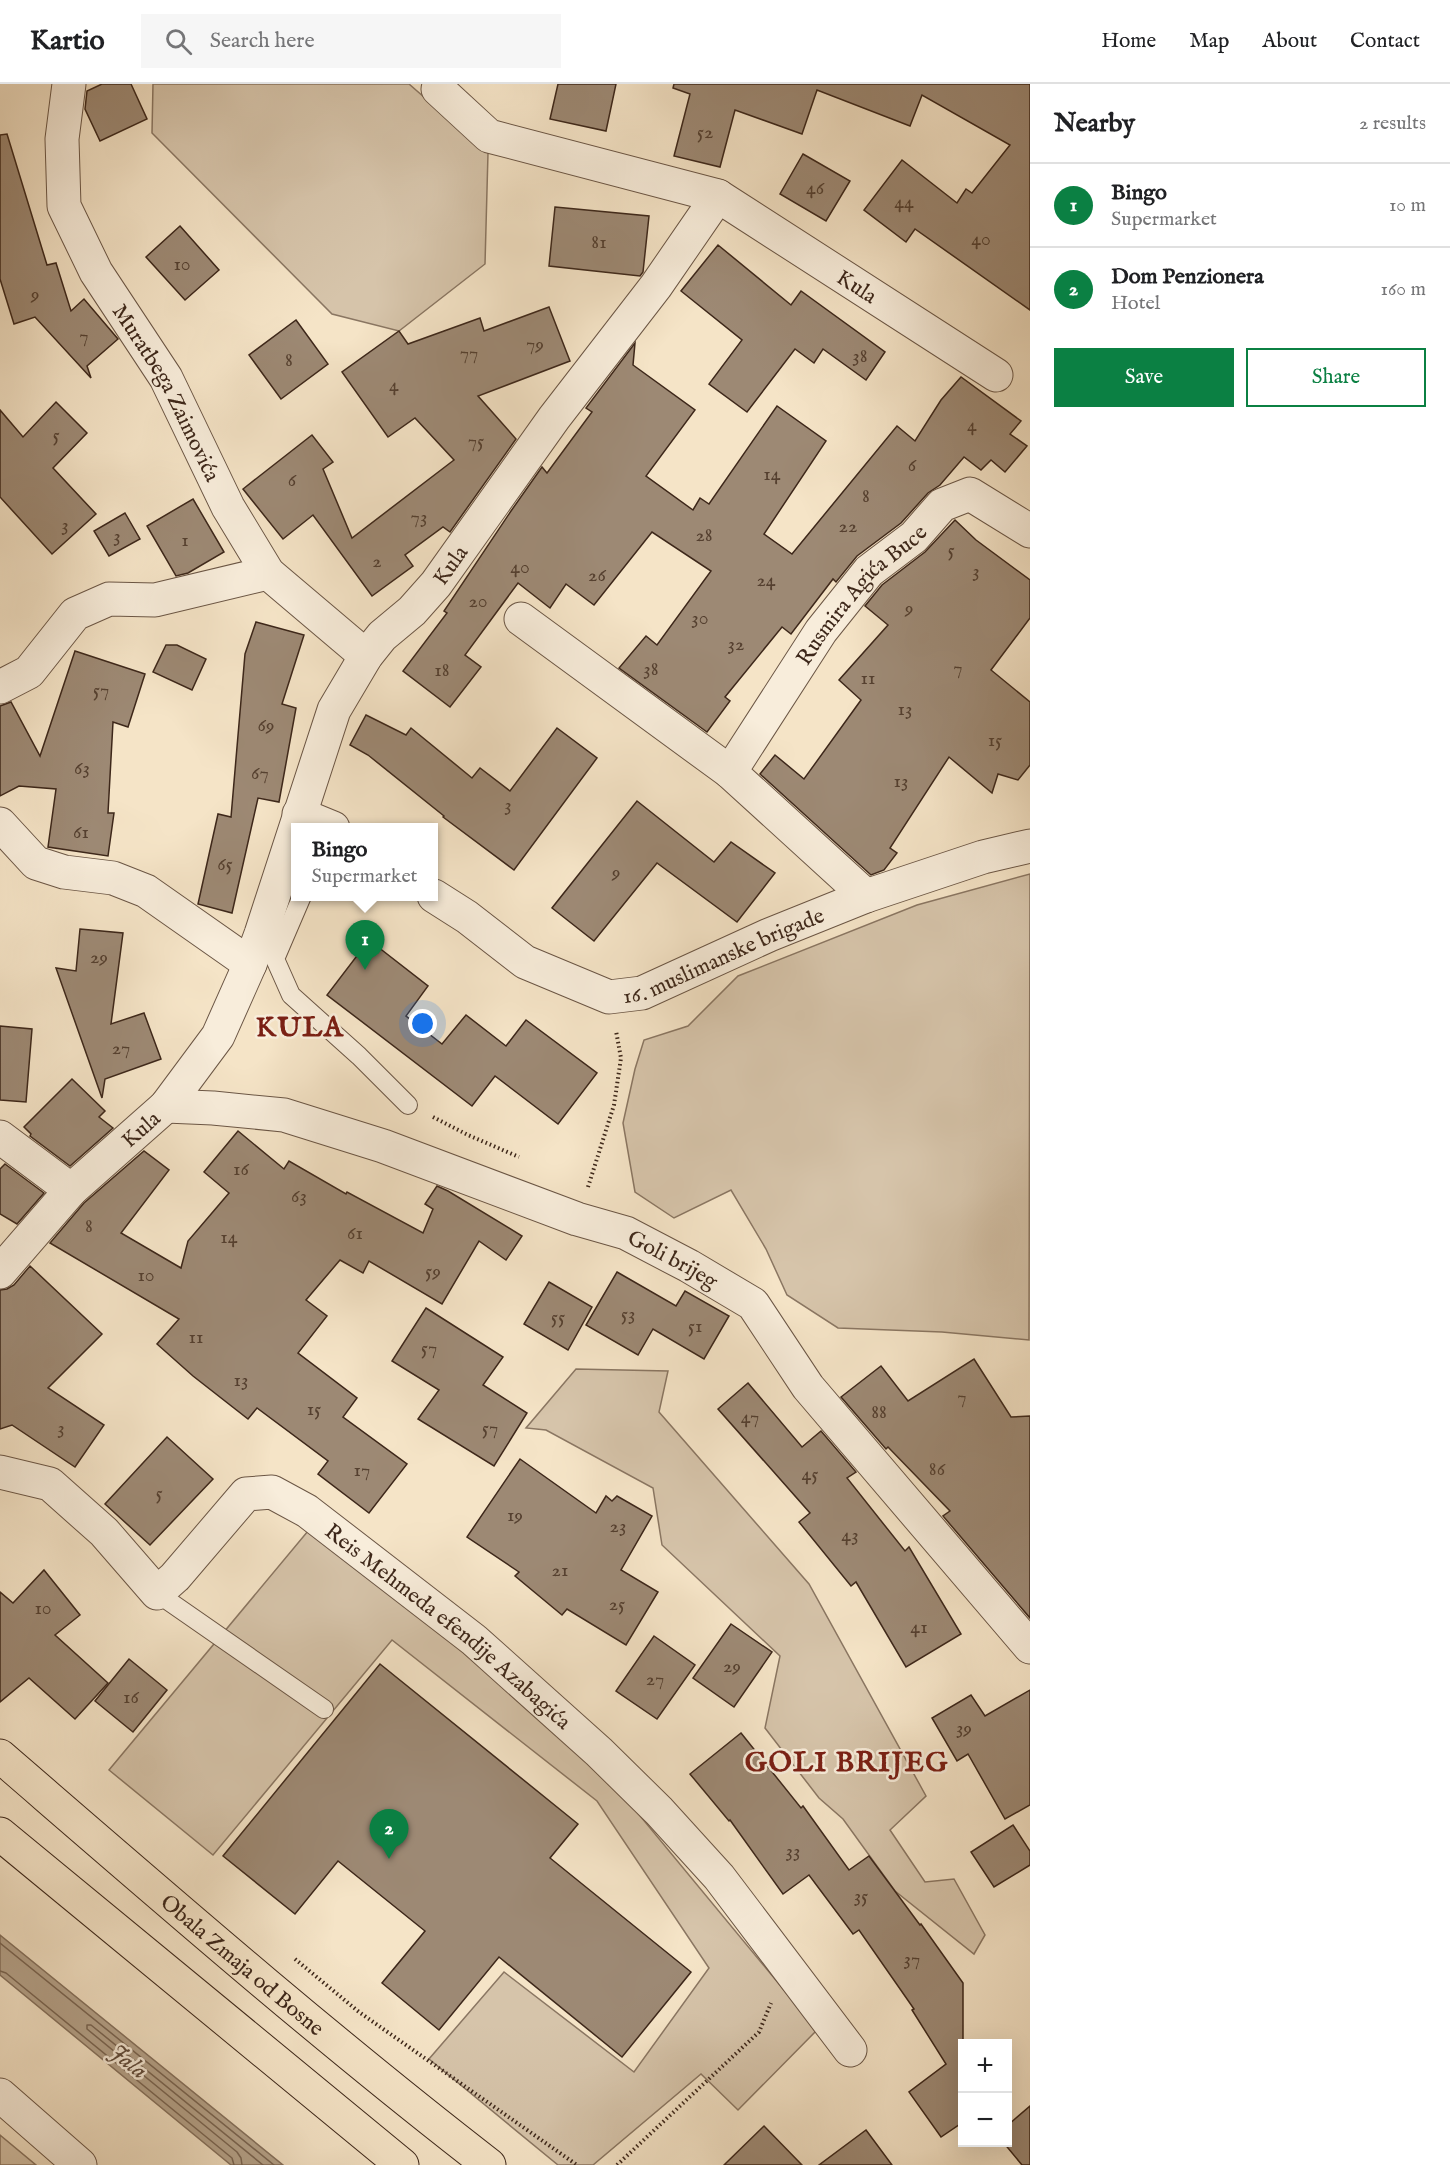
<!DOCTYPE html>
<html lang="en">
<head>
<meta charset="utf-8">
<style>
  :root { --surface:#fff; --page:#f6f6f6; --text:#202124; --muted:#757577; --line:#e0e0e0; --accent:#0b8043 }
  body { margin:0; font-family:"IM FELL English",serif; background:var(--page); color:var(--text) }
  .controls { position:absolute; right:18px; bottom:18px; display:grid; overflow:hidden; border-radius:0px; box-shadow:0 6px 24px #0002 }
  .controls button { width:54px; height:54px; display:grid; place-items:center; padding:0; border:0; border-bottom:2px solid var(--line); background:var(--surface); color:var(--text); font:30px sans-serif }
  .you { position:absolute; left:423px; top:940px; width:21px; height:21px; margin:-15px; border:4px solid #fff; border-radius:50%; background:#1a73e8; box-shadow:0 0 0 9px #1a73e833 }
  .badge { display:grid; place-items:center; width:39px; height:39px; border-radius:50%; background:var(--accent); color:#fff; font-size:20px; font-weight:700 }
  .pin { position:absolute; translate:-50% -50px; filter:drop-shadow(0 2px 3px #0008) }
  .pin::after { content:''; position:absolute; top:32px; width:21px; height:18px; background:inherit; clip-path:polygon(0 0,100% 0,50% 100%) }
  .popup { position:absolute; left:291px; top:739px; width:147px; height:78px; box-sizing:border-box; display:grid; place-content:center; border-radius:0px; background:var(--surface); filter:drop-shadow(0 2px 4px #0005); font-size:20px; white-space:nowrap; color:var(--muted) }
  .popup b { font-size:22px; color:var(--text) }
  .popup::after { content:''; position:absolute; left:50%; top:100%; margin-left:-12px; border:12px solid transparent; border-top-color:var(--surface) }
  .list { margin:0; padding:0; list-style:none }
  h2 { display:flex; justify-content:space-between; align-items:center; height:78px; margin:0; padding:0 24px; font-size:26px }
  h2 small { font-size:20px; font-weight:400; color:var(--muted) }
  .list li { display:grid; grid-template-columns:39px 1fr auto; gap:18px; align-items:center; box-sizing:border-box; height:84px; padding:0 24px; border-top:2px solid var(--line) }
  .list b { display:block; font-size:22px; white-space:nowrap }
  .list p { margin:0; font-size:20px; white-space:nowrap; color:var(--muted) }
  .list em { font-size:20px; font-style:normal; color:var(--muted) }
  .actions { display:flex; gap:12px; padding:18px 24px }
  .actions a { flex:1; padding:14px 0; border:2px solid var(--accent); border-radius:0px; text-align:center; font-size:21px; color:var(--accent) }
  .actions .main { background:var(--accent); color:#fff }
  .icon { flex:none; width:33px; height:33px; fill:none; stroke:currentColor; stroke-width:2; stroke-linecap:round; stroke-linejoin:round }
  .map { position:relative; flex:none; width:1030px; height:2081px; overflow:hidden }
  header { display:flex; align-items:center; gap:36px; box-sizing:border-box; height:84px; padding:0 30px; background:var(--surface); border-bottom:2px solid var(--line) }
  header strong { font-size:28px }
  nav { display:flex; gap:33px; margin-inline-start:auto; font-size:21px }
  .search { width:420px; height:54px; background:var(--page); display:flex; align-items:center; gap:15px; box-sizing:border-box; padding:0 21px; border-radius:0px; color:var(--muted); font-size:22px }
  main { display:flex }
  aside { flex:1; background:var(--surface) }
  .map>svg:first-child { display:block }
  .green { fill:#d6c4aa; stroke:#8a7662; stroke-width:1.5 }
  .water { fill:#b6a48c; stroke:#86725e; stroke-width:1.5 }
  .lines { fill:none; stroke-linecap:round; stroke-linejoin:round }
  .shore { stroke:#7a6653; stroke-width:1.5 }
  .building { fill:#9d8974; stroke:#3d271a; stroke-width:1.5 }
  .service-casing { stroke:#6b5645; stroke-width:20 }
  .minor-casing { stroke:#6b5645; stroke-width:35 }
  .primary-casing { stroke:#3d271a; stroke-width:35 }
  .path { stroke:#3d271a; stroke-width:4; stroke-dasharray:1.5 3; stroke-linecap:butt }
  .service { stroke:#f8eddb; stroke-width:18 }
  .minor { stroke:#f8eddb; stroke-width:33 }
  .primary { stroke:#f5e4c7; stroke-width:33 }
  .labels { text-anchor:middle; stroke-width:5; stroke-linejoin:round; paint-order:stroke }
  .number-label { font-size:20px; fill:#554030 }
  .street-label { font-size:22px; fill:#3d271a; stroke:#f8eddb }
  .water-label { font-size:24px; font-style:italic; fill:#614c3c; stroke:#f8eddb }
  .district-label { font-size:28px; font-weight:bold; letter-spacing:1.5px; fill:#7a1f14; stroke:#f8eddb }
</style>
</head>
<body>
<header>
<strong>Kartio</strong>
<div class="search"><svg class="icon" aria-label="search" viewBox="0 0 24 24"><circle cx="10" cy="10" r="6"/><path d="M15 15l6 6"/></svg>Search here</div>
<nav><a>Home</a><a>Map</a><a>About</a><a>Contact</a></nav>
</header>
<main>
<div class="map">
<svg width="1030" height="2081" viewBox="0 0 1030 2081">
  <rect width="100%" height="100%" fill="#f5e4c7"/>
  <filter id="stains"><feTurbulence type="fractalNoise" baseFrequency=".00333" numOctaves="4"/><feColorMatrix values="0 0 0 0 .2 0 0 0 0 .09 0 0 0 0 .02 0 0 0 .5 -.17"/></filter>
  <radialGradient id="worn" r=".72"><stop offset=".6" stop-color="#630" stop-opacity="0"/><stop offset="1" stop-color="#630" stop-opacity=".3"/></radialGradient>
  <!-- green -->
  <g class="green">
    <polygon points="153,0 409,0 488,69 485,180 399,247 332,230 152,49"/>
    <polygon points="1030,790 1029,1256 942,1248 838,1244 787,1211 766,1165 731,1106 674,1134 635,1108 623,1039 635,985 644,956 688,942 738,892 917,821"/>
    <polygon points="576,1285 668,1287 659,1328 809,1500 926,1712 890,1746 925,1798 954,1795 985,1851 974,1870 895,1807 843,1735 819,1714 765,1644 780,1572 662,1461 653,1404 546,1346 526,1344"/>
    <polygon points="313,1441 603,1687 817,1946 738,2026 701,1990 593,2081 558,2081 429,1975 504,1888 634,1988 709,1884 597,1717 392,1556 213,1771 109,1686"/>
    <polygon points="0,2051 36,2081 0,2081"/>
  </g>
  <!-- water -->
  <polygon class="water" points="0,1851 283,2081 231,2081 0,1891"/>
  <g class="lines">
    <!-- shore -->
    <g class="shore">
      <polyline points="0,1859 274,2081"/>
      <polyline points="0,1887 6,1889 232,2074 234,2081"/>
      <polyline points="242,2081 241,2074 237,2068 87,1945 87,1941 91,1941 263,2081"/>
    </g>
  </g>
  <!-- building -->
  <g class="building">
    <polygon points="102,0 131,0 147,35 100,57 85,25 87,7"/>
    <polygon points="558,0 616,0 606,47 550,35"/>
    <polygon points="674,0 1030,0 1030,226 915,145 906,158 864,126 902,76 957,119 966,105 972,109 1010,61 922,11 910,42 817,6 802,50 735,26 720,83 674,72 690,10 673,4"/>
    <polygon points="7,50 47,181 56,179 71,227 84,215 118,255 87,282 91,294 35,233 14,240 0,195 0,51"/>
    <polygon points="803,70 850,97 826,137 780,110"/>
    <polygon points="555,123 649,132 643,188 640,192 549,182"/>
    <polygon points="180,142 219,186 185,216 146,173"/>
    <polygon points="718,161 791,221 801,207 885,268 866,296 823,265 814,279 795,265 747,328 709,300 742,256 681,207"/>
    <polygon points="549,223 570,277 478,312 516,355 450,448 443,443 405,471 413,482 372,512 313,431 283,455 243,405 312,351 333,378 323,385 352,454 454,376 415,334 388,353 342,288 399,247 408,260 480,234 484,247"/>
    <polygon points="296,236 328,280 281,315 249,271"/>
    <polygon points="635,259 633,281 695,326 646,392 693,426 700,414 709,420 777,322 826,357 764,450 792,470 897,342 915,357 941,316 961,293 1021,337 1010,350 1027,362 1005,388 991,376 981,386 964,373 940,401 928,409 901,439 857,472 836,498 833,495 791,550 782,543 725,613 730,617 707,648 619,584 646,552 657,561 711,487 652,448 594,521 566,500 550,524 518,499 465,571 481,583 450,623 403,587 447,529 444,527 511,427 542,383 547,389 592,328 586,324"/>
    <polygon points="56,318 87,349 53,384 96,430 52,470 0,413 0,326 23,353"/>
    <polygon points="193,415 224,468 188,489 176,492 147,442"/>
    <polygon points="125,429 140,455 109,472 94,447"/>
    <polygon points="955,436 976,456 1030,496 1030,534 991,586 1030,618 1030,681 1018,696 998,690 992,709 949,673 890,764 897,769 884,786 871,791 760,690 775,671 804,695 861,616 839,596 888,541 865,522 882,501 925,468"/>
    <polygon points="256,538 304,551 282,620 296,624 279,718 258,714 232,829 198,820 218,730 231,733 245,570"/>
    <polygon points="166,561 177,561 206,575 192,606 153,588"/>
    <polygon points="75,567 145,590 128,643 113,638 108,729 114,729 108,772 48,763 56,705 19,702 0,712 0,622 11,618 40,672"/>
    <polygon points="366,631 406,651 411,644 472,694 480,684 510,707 557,644 597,674 514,786 443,733 444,732 368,671 350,661"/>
    <polygon points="637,717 714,778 731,758 775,789 737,838 657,779 594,857 552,824"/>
    <polygon points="80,845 123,849 111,940 144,929 161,975 105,995 102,1014 56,884 76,887"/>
    <polygon points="369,856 428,902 406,932 442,960 466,931 506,962 526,936 597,989 558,1040 495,992 472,1022 327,911"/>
    <polygon points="0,942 32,945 26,1018 0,1016"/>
    <polygon points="72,995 105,1027 99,1033 113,1044 70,1082 30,1052 31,1050 24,1043"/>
    <polygon points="238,1047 284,1085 289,1077 346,1110 347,1108 423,1149 433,1125 425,1120 437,1102 448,1107 522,1152 506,1176 479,1157 442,1220 369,1177 363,1189 340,1176 306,1216 327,1232 298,1269 357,1314 343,1333 407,1380 369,1429 318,1390 328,1377 257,1324 248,1335 193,1292 157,1260 179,1235 50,1159 84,1119 144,1067 169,1086 121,1149 181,1184 188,1157 229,1109 204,1088"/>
    <polygon points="5,1080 44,1109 17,1140 0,1130 0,1085"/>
    <polygon points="30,1182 102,1250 48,1304 104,1341 75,1383 12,1341 0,1345 0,1206 7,1205 14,1201"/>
    <polygon points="617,1188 676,1222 685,1207 729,1232 704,1275 653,1245 638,1271 586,1241"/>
    <polygon points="549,1198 592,1223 568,1266 524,1240"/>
    <polygon points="426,1224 503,1273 483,1301 527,1329 494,1382 418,1335 439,1306 392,1277"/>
    <polygon points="974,1275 1011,1333 1030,1332 1030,1534 943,1432 950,1427 888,1363 886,1365 841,1313 881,1282 908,1317"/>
    <polygon points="748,1299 802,1363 821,1347 856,1388 847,1394 905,1467 909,1463 961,1550 906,1583 856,1498 851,1502 799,1438 810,1429 718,1325"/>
    <polygon points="167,1353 213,1395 150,1461 105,1420"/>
    <polygon points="520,1375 596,1429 606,1412 612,1417 617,1412 652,1432 621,1486 658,1508 626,1561 567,1525 562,1531 515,1492 519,1488 467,1453"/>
    <polygon points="44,1486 80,1531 55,1551 108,1599 75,1635 29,1594 0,1618 0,1508 13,1519"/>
    <polygon points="731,1540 772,1568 734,1623 693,1594"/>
    <polygon points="654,1552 695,1581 657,1635 616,1607"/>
    <polygon points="129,1575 167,1606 133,1648 95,1617"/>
    <polygon points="380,1580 578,1740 550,1774 691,1888 622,1973 499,1873 439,1946 382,1899 425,1847 338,1777 295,1830 223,1772"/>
    <polygon points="1030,1606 1030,1721 1005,1735 968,1670 957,1677 932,1634 971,1611 985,1632"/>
    <polygon points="741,1649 801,1724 803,1722 849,1786 869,1772 920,1841 921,1840 963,1899 963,2038 941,2053 909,2008 946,1980 912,1926 914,1925 859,1846 853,1850 809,1791 783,1810 730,1736 729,1737 690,1690"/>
    <polygon points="1013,1741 1030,1767 1030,1781 994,1803 971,1768"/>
    <polygon points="1030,2022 1030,2081 1022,2081 1003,2058 1008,2058 1008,2041"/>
    <polygon points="764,2042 802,2081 724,2081"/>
    <polygon points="866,2046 892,2081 819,2081"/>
  </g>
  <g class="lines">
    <defs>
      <g id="service">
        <polyline points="302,812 275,875 291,911 359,972 408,1021"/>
        <polyline points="157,1509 324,1625"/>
      </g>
      <g id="minor">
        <path id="s1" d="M69,0L62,55L64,122L96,188L166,294L228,423L268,489L366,572"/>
        <polyline points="438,5 489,52 718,112"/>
        <polyline points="521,535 730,688"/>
        <polyline points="0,603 29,588 75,530 109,515 155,516 268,489"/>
        <polyline points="299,730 333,744"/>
        <polyline points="0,740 36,779 64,788 113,794 146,807 250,880"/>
        <path id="s2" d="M434,812L467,833L525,878L609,913L642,909L769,851L866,812L983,773L1030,762"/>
        <path id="s3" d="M866,812L730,688L821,547L869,487L914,453L942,421L970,410L1030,447"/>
        <path id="s4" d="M166,1022L213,1024L284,1031L383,1062L577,1135L626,1149L689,1182L753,1220L808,1303L1030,1563"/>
        <polyline points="0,1053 71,1106"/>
        <path id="s5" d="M0,1188L71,1106L166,1022L218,952L250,880L261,850L334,626L366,572L382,552L412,527L436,500L554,334L656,202L718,112L996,291"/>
        <path id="s6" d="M0,1388L50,1400L104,1448L157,1509L175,1493L246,1410L272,1408L307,1427L474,1556L599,1668L659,1727L719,1793L850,1966"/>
        <polyline points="0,2011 80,2081"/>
      </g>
      <g id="primary">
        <path id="s7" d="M0,1672C161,1811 321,1951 489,2081"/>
        <polyline points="0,1750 402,2081"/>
      </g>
    </defs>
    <!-- service casing -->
    <use href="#service" class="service-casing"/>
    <!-- minor casing -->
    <use href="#minor" class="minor-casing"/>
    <!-- primary casing -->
    <use href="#primary" class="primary-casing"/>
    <!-- path -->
    <g class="path">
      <polyline points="433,1033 468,1051 519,1073"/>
      <polyline points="588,1103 614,1021 621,974 616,947"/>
      <polyline points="295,1875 359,1928 577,2081"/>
      <polyline points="617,2081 759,1948 771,1919"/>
    </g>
    <!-- service -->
    <use href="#service" class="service"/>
    <!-- minor -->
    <use href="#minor" class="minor"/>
    <!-- primary -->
    <use href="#primary" class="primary"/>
  </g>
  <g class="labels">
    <!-- number labels -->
    <g class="number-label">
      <text x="705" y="54">52</text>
      <text x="815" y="110">46</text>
      <text x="904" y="124">44</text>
      <text x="981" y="161">40</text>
      <text x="599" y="164">81</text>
      <text x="182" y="186">10</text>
      <text x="35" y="216">9</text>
      <text x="84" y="258">7</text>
      <text x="535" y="266">79</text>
      <text x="469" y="275">77</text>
      <text x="860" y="278">38</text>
      <text x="289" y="282">8</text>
      <text x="394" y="307">4</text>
      <text x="972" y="347">4</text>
      <text x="56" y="357">5</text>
      <text x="476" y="363">75</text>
      <text x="912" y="387">6</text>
      <text x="772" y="396">14</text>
      <text x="292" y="402">6</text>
      <text x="866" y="418">8</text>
      <text x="419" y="439">73</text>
      <text x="65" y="447">3</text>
      <text x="848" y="448">22</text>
      <text x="704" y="457">28</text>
      <text x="117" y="458">3</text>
      <text x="185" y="462">1</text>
      <text x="951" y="472">5</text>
      <text x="377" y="483">2</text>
      <text x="520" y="489">40</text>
      <text x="976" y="493">3</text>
      <text x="597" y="497">26</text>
      <text x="766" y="502">24</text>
      <text x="478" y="523">20</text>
      <text x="909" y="530">9</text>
      <text x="700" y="540">30</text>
      <text x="736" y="566">32</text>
      <text x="958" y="590">7</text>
      <text x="651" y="591">38</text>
      <text x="442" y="592">18</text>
      <text x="868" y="600">11</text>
      <text x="101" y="612">57</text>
      <text x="905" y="631">13</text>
      <text x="266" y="647">69</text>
      <text x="995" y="662">15</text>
      <text x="82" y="690">63</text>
      <text x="260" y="695">67</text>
      <text x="901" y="703">13</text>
      <text x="508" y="727">3</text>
      <text x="81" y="754">61</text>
      <text x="225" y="786">65</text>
      <text x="616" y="794">9</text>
      <text x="99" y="879">29</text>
      <text x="121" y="970">27</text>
      <text x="241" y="1091">16</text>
      <text x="299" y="1118">63</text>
      <text x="89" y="1148">8</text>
      <text x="355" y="1155">61</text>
      <text x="229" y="1159">14</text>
      <text x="433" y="1193">59</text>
      <text x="146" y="1197">10</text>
      <text x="628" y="1236">53</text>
      <text x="558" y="1239">55</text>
      <text x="695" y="1248">51</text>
      <text x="196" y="1259">11</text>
      <text x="429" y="1270">57</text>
      <text x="241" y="1302">13</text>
      <text x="962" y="1319">7</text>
      <text x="314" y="1331">15</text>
      <text x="879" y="1334">88</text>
      <text x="750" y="1339">47</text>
      <text x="61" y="1350">3</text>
      <text x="490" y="1350">57</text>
      <text x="937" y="1391">86</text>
      <text x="362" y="1392">17</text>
      <text x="810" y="1396">45</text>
      <text x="159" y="1415">5</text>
      <text x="515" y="1437">19</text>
      <text x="618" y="1448">23</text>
      <text x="850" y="1457">43</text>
      <text x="560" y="1492">21</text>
      <text x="617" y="1526">25</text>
      <text x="43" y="1530">10</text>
      <text x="919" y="1549">41</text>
      <text x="732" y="1588">29</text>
      <text x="655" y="1601">27</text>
      <text x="131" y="1619">16</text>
      <text x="964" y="1650">39</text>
      <text x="793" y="1773">33</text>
      <text x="861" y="1818">35</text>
      <text x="912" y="1881">37</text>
    </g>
    <!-- street labels -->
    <g class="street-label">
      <text dy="8" stroke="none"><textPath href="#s5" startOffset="1478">Kula</textPath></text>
      <text dy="8" stroke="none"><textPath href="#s1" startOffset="336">Muratbega Zaimovića</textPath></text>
      <text dy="8" stroke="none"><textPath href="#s5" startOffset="856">Kula</textPath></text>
      <text dy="8" stroke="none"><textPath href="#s3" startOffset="406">Rusmira Agića Buce</textPath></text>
      <text dy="8" stroke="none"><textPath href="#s2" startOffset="326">16. muslimanske brigade</textPath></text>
      <text dy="8" stroke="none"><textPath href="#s5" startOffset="201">Kula</textPath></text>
      <text dy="8" stroke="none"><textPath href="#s4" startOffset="534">Goli brijeg</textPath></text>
      <text dy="8" stroke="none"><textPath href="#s6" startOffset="586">Reis Mehmeda efendije Azabagića</textPath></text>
      <text dy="8" stroke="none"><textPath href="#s7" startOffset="320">Obala Zmaja od Bosne</textPath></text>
    </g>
    <!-- water labels -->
    <g class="water-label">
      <text transform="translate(129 1977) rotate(39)" y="8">Jala</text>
    </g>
    <!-- district labels -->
    <g class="district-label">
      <text x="300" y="952">KULA</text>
      <text x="847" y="1687">GOLI BRIJEG</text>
    </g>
  </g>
  <rect width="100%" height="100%" filter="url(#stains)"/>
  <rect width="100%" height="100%" fill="url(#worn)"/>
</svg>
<div class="controls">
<button>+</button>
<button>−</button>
</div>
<div class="you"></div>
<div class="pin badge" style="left:365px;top:886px">1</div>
<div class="popup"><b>Bingo</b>Supermarket</div>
<div class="pin badge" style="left:389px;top:1775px">2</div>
</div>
<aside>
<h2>Nearby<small>2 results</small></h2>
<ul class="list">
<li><span class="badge">1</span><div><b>Bingo</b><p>Supermarket</p></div><em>10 m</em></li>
<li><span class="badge">2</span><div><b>Dom Penzionera</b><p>Hotel</p></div><em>160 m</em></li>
</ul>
<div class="actions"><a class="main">Save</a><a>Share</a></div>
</aside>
</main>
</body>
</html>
